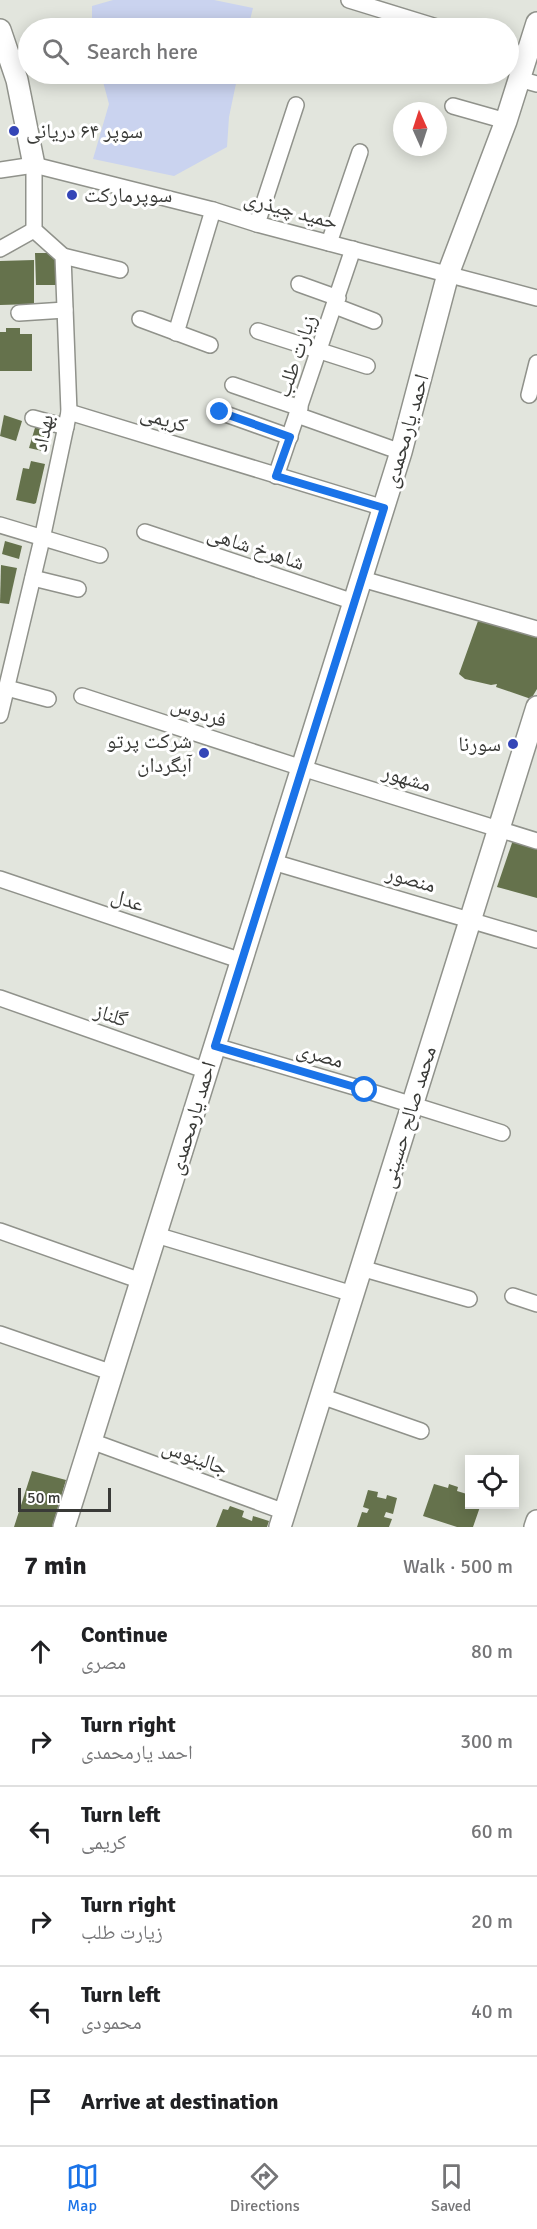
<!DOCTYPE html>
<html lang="en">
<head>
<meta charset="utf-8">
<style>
  :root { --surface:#fff; --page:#f6f6f6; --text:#202124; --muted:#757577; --line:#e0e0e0; --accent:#1a73e8 }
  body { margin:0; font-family:Signika,"Noto Naskh Arabic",sans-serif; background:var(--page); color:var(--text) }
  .controls { position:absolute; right:18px; bottom:18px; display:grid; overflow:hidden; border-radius:0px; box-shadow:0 3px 15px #0003 }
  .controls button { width:54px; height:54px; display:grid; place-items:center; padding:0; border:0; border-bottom:2px solid var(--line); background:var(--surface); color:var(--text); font:30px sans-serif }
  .compass { position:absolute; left:393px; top:102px; width:54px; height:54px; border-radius:50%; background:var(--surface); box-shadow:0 3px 15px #0003; rotate:357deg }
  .scale { position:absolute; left:18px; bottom:15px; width:93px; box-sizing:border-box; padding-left:6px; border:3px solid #393a37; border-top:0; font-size:16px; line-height:21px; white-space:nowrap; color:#393a37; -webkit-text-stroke:4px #fff; paint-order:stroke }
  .stop { position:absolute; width:18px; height:18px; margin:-14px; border:4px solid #1a73e8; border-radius:50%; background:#fff }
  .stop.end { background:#1a73e8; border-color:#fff; box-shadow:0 2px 6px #0008 }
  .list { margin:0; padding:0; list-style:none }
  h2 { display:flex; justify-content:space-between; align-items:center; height:78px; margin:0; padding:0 24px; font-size:26px }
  h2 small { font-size:20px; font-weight:400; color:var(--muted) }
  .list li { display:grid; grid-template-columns:39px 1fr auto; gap:18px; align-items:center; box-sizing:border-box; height:90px; padding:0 24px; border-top:2px solid var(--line) }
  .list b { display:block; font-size:22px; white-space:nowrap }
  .list p { margin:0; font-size:20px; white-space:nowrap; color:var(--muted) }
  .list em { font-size:20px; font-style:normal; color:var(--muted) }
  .icon { flex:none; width:33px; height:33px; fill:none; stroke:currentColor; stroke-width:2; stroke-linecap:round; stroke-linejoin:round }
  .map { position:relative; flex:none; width:537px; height:1527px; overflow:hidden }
  .search { position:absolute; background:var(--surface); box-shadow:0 3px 15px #0003; left:18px; right:18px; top:18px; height:66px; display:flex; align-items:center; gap:15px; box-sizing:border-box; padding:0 21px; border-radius:33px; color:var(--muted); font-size:22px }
  .sheet { height:618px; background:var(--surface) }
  nav { display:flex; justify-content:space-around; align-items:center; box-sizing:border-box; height:84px; border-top:2px solid var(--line); background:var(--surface); font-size:16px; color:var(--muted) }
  nav a { display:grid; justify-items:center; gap:3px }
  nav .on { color:var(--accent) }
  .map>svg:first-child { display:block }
  .green { fill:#cad3ef }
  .building { fill:#65724c }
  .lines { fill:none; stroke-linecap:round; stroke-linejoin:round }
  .street-casing { stroke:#90928b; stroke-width:18 }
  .secondary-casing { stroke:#90928b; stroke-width:24 }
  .street { stroke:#fff; stroke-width:15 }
  .secondary { stroke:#fff; stroke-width:21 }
  .route { stroke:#1a73e8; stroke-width:8 }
  .poi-dot { fill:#3445b7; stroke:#fff; stroke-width:2 }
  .labels { text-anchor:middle; stroke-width:6; stroke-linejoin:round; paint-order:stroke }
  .poi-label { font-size:21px; fill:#393a37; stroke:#fff; text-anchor:start }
  .street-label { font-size:21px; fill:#393a37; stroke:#fff }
</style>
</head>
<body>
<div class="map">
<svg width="537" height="1527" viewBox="0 0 537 1527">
  <rect width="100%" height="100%" fill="#e2e5dd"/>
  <!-- green -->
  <g class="green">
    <polygon points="113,0 214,0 253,8 248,28 92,28 92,6"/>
    <polygon points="101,74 238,74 229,117 227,147 174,176 93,159 109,104"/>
  </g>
  <!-- building -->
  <g class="building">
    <polygon points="35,253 56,253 57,285 36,285"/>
    <polygon points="34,260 34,304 0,305 0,261"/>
    <polygon points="6,328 20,328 20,334 32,334 32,371 0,371 0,332 6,332"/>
    <polygon points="4,415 22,421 16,441 0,436"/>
    <polygon points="37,421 52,425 47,452 29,448"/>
    <polygon points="31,461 45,464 36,503 34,504 16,500 23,468 29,469"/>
    <polygon points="5,541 22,546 19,559 2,554"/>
    <polygon points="1,565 17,568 9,604 0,603"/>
    <polygon points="478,621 537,636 537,689 531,699 496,687 497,684 491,685 465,679 459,674"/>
    <polygon points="514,837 537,844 537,898 497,887"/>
    <polygon points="32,1471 66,1480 52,1527 14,1527"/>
    <polygon points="434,1484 448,1488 449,1484 458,1487 457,1491 470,1495 470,1504 481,1504 473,1527 457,1527 423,1516"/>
    <polygon points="368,1490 378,1492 377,1497 386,1499 387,1495 397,1498 393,1514 386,1512 384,1517 392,1519 389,1527 357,1527 362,1512 367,1513 369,1509 363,1507"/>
    <polygon points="230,1506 244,1511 242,1517 252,1521 253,1516 269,1521 267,1527 216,1527 223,1509 228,1510"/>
  </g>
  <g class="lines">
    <defs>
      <g id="street">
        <polyline points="349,0 440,28"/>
        <polyline points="508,50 527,56"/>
        <polyline points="519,79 537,84"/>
        <polyline points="453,106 506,121"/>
        <polyline points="0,170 34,165 213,210 257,224 537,298"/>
        <polyline points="257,224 296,105"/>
        <polyline points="329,243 360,152"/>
        <polyline points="0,249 34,230"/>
        <polyline points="63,256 120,270"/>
        <polyline points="299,284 338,298"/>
        <polyline points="335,306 374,321"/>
        <polyline points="19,313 65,310"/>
        <polyline points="140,319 210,345"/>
        <polyline points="258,331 367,366"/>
        <polyline points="176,333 213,210"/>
        <polyline points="233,385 300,408"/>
        <polyline points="529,395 537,363"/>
        <polyline points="69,412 384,508"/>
        <polyline points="220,412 290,437"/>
        <polyline points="297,415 401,452"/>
        <polyline points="33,418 66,427"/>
        <polyline points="276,476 353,249"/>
        <polyline points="0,525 100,555"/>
        <polyline points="145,532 354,602"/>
        <polyline points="33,578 78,589"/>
        <polyline points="362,579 537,629"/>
        <polyline points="7,688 48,699"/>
        <polyline points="82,696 302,768 537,841"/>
        <polyline points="0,715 42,539 69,412 63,256 34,230 34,165"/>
        <polyline points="273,862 537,940"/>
        <polyline points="0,879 242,961"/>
        <polyline points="0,998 207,1071"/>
        <polyline points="215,1046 365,1090 502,1133"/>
        <polyline points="0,1231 141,1281"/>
        <polyline points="156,1235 353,1294"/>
        <polyline points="361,1268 469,1299"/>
        <polyline points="513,1296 537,1304"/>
        <polyline points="0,1334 113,1373"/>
        <polyline points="321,1396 421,1431"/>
        <polyline points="91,1441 285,1512"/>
      </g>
      <g id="secondary">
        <polyline points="0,30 17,80 34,165"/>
        <polyline points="64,1527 401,452 448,274 506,121 537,23"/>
        <polyline points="280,1527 537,707"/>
        <polyline points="535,1527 537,1521"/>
      </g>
    </defs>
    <!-- street casing -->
    <use href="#street" class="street-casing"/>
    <!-- secondary casing -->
    <use href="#secondary" class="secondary-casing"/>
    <!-- street -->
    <use href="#street" class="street"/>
    <!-- secondary -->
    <use href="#secondary" class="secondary"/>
  </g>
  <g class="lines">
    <!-- route -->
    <polyline class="route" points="220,412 290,437 276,476 384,508 215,1046 365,1090"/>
  </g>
  <!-- markers -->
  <g class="poi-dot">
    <circle cx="14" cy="131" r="6"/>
    <circle cx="72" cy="195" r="6"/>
    <circle cx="513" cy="744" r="6"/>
    <circle cx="204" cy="753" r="6"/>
  </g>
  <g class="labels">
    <!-- poi labels -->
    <g class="poi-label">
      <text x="26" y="138">سوپر ۶۴ دریانی</text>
      <text x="84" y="202">سوپرمارکت</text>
      <text x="192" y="748" text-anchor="end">شرکت پرتو<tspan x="192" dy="24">آبگردان</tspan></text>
      <text x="501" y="751" text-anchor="end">سورنا</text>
    </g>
    <!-- street labels -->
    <g class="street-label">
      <text transform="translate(291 210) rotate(15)" y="7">حمید چیذری</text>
      <text transform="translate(296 356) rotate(-71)" y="7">زیارت طلب</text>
      <text transform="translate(164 419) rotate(17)" y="7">کریمی</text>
      <text transform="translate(406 431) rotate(-74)" y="7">احمد یارمحمدی</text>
      <text transform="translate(43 433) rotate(-79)" y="7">بهداد</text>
      <text transform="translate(256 548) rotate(18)" y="7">شاهرخ شاهی</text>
      <text transform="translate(199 712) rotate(18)" y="7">فردوس</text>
      <text transform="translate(407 778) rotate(17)" y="7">مشهور</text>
      <text transform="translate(411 879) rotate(16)" y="7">منصور</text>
      <text transform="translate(128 900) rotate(19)" y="7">عدل</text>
      <text transform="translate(111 1015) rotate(19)" y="7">گلناز</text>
      <text transform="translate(320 1055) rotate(16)" y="7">مصری</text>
      <text transform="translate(408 1117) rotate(-73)" y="7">محمد صالح حسینی</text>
      <text transform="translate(192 1118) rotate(-73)" y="7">احمد یارمحمدی</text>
      <text transform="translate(195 1457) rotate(20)" y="7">جالینوس</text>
    </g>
  </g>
</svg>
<div class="controls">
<button><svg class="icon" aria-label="locate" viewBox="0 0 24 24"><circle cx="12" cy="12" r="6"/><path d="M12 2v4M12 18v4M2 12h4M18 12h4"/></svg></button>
</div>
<svg class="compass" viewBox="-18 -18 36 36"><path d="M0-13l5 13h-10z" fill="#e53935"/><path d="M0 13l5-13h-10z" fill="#757577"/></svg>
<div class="scale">50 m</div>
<div class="stop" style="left:365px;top:1090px"></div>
<div class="stop end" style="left:220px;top:412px"></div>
<div class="search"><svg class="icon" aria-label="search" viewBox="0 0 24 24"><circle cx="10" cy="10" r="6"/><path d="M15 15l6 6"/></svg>Search here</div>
</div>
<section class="sheet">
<h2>7 min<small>Walk · 500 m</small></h2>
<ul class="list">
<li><svg class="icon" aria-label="ahead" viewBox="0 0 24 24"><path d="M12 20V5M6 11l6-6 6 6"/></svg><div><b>Continue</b><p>مصری</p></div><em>80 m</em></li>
<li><svg class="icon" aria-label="right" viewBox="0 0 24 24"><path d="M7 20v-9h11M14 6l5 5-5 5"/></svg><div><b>Turn right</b><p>احمد یارمحمدی</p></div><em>300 m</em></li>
<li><svg class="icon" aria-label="left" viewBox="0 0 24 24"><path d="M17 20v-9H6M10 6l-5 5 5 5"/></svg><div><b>Turn left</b><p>کریمی</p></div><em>60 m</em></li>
<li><svg class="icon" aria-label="right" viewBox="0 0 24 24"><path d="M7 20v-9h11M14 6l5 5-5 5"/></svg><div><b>Turn right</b><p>زیارت طلب</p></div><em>20 m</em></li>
<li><svg class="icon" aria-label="left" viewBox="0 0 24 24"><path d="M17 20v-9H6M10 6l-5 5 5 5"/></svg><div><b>Turn left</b><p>محمودی</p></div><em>40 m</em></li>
<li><svg class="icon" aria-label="arrive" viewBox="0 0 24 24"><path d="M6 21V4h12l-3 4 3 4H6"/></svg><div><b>Arrive at destination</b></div></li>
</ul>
</section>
<nav>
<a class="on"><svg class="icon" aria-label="map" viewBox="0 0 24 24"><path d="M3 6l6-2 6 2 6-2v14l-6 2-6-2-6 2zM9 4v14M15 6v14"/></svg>Map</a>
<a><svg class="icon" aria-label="directions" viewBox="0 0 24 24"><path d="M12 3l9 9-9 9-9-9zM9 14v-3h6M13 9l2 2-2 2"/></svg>Directions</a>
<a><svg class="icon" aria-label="saved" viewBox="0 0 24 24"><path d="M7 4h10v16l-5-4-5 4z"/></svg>Saved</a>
</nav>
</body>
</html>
